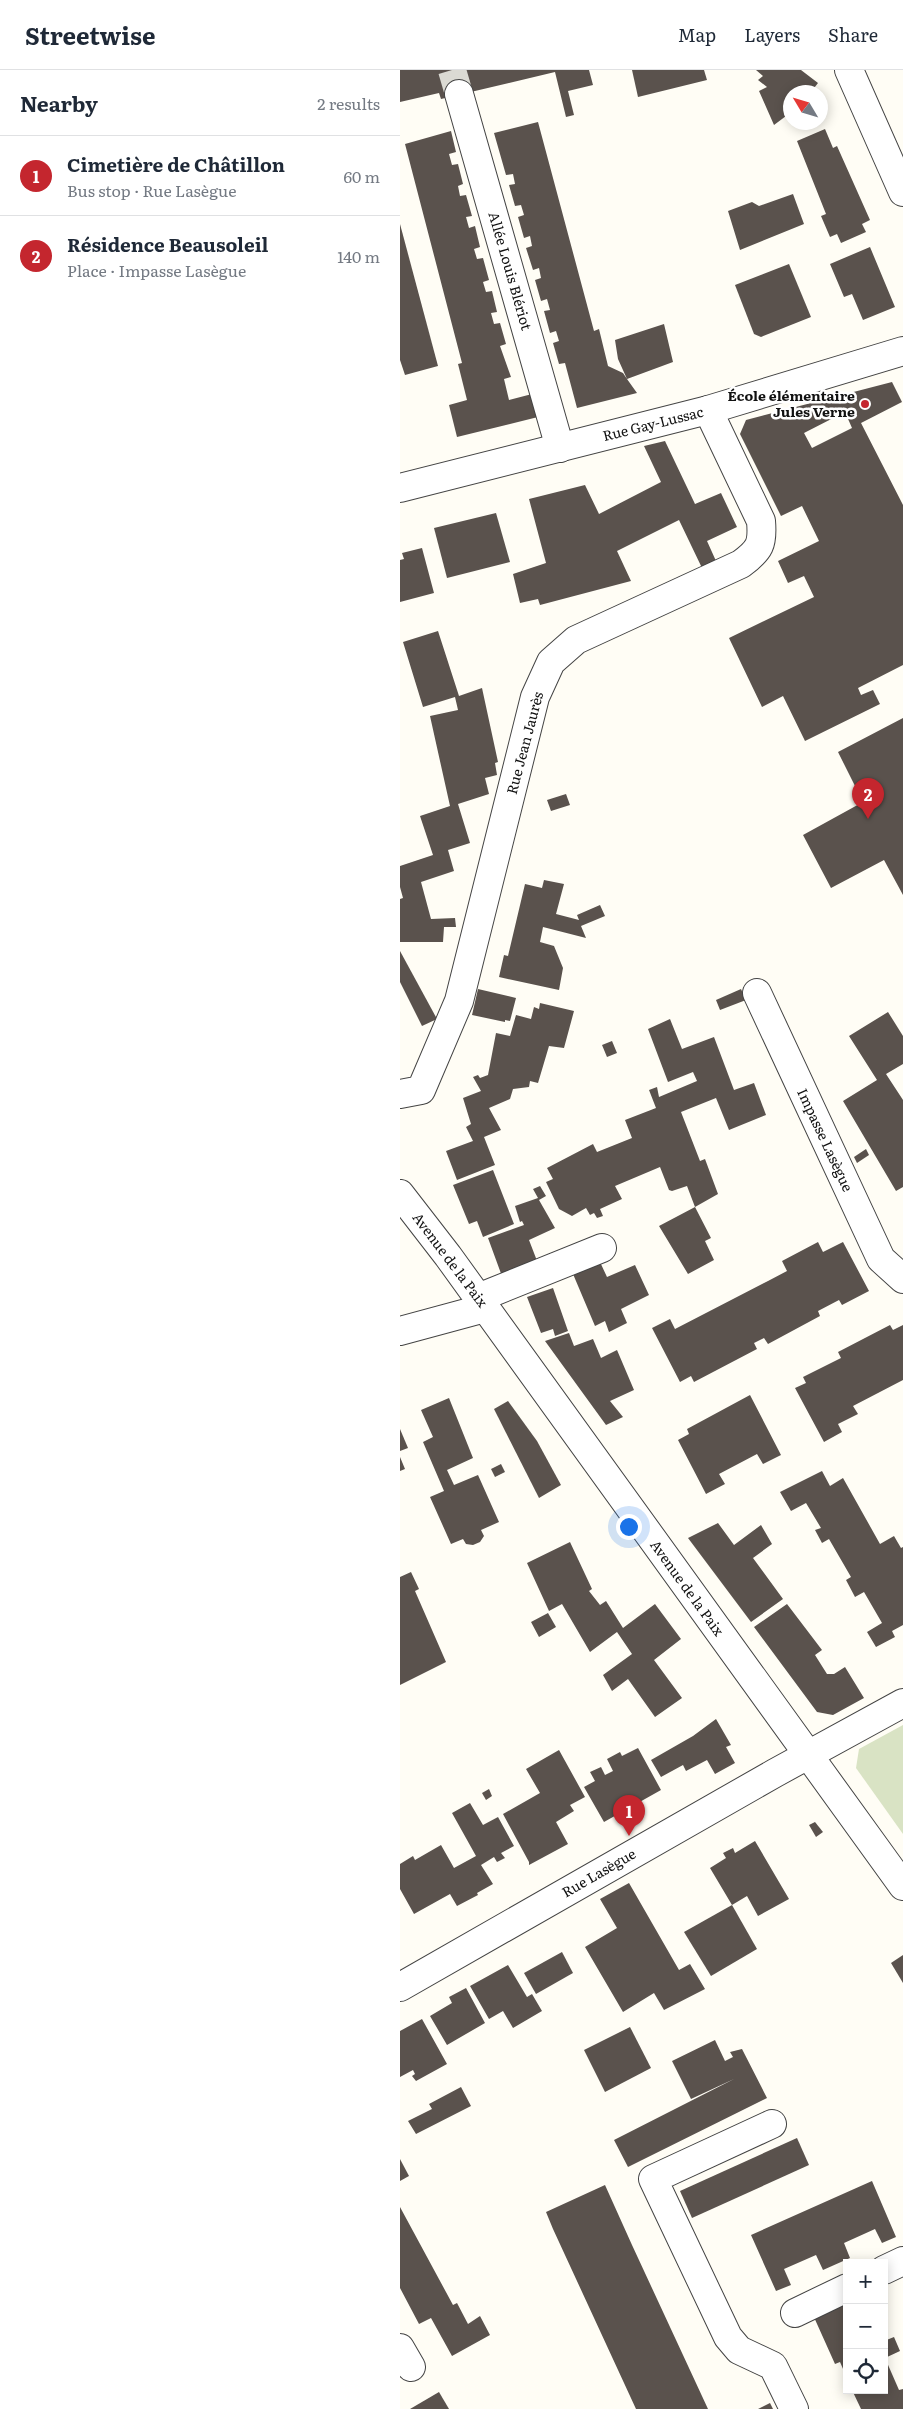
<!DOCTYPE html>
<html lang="en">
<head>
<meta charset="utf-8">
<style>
  :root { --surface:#fff; --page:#f2f2f3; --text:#1f2937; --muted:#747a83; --line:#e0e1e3; --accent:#c4262e }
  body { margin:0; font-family:Literata,serif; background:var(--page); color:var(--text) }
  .controls { position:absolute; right:15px; bottom:15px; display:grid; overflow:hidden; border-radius:0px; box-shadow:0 2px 12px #0003 }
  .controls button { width:45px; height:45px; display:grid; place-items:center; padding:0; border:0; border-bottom:1px solid var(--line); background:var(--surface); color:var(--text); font:25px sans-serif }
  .compass { position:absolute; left:383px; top:15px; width:45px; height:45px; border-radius:50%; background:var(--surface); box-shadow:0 2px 12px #0003; rotate:308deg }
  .you { position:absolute; left:228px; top:1456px; width:18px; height:18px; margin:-12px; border:4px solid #fff; border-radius:50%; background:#1a73e8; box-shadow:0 0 0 8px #1a73e833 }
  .badge { display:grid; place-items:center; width:32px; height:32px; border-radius:50%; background:var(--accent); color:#fff; font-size:16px; font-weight:700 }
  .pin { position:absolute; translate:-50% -41px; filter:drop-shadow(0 1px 2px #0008) }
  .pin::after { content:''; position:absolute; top:26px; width:18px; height:15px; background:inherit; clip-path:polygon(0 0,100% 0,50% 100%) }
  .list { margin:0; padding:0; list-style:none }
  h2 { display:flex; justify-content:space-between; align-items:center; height:65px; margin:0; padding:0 20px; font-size:21px }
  h2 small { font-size:16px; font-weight:400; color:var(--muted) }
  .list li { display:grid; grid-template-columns:32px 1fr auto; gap:15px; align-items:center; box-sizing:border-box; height:80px; padding:0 20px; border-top:1px solid var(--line) }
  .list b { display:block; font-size:19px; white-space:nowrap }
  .list p { margin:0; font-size:16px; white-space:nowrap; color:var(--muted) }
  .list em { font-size:16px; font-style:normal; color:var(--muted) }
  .icon { flex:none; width:28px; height:28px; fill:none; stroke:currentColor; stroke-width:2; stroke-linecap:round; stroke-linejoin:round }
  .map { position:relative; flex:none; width:503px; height:2339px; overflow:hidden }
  header { display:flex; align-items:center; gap:30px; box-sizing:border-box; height:70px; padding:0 25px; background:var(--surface); border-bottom:1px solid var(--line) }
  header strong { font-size:24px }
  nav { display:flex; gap:28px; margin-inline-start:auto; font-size:18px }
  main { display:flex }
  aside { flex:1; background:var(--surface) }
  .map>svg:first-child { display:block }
  .cemetery { fill:#d9e3c4 }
  .building { fill:#5a524d; fill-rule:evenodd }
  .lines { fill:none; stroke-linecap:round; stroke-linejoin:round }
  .minor-tunnel { stroke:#dbdad3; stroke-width:28; stroke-dasharray:28 14; stroke-linecap:butt }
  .minor-casing { stroke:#444; stroke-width:30 }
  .minor { stroke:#fff; stroke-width:28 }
  .poi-dot { fill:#c4262e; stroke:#fff; stroke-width:2 }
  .labels { text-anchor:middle; stroke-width:5; stroke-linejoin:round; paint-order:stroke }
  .street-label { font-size:14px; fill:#111; stroke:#fff }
  .poi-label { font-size:14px; font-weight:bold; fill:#111; stroke:#fff; text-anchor:end }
</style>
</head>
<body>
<header>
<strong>Streetwise</strong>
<nav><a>Map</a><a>Layers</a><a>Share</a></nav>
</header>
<main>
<aside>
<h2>Nearby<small>2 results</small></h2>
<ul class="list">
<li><span class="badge">1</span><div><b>Cimetière de Châtillon</b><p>Bus stop · Rue Lasègue</p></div><em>60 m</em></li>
<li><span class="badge">2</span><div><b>Résidence Beausoleil</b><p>Place · Impasse Lasègue</p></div><em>140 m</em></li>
</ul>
</aside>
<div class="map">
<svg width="503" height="2339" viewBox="0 0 503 2339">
  <rect width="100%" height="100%" fill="#fffdf5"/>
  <!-- cemetery -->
  <polygon class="cemetery" points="503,1655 503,1764 456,1698 459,1679"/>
  <!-- building -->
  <g class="building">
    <polygon points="0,0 189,0 193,15 168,21 174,45 166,47 155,2 41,29 39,23 0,32"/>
    <polygon points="232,0 304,0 307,10 238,27"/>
    <polygon points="356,0 401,0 418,13 411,22 390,22 390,43 374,55 359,21 367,17 358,10 363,6"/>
    <polygon points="138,52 194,261 199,259 208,296 223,303 227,309 218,289 215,270 264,254 273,292 227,309 237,323 177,338 165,293 159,294 153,273 159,271 156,261 150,263 144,241 150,240 147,229 141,231 135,210 141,208 139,198 133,200 126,178 132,176 130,166 124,168 118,147 124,145 121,135 115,136 109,115 115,114 113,104 106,105 94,63"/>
    <polygon points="425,59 433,78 437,76 470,150 462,154 466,162 441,173 437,164 430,167 421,146 426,144 397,71"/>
    <polygon points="51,61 56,82 49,84 52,95 58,94 63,114 58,116 60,126 66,125 72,146 66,147 69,158 75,156 80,177 74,179 77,189 83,188 89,210 83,212 86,222 92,221 97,242 91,243 94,254 100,253 106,274 100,276 111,307 104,309 109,330 132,324 138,347 57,367 49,335 67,330 58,294 62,293 5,74"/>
    <polygon points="393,124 404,154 340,180 328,141 352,132 359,136"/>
    <polygon points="0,154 38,296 5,305 0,290"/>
    <polygon points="470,177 495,237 463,250 452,224 444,227 430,194"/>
    <polygon points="389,194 411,247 361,267 354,264 335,215"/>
    <path d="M492,312L502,332L461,353L503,435V595L458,618L461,625L473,620L480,634L405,671L383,626L362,637L329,568L414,527L404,506L388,513L378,491L419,471L402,436L381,446L340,364L346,350ZM445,342L452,358L412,378L404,363Z"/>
    <polygon points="265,371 295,434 321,423 337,457 307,471 316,491 302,498 279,450 217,481 231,511 140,535 138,529 120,533 113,504 146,493 129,429 185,415 199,444 261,412 244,376"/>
    <polygon points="96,443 110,492 47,508 34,458"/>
    <polygon points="22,478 34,523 0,532 0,490 4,489 2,483"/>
    <polygon points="38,561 59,626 82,618 98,692 95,693 97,705 85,708 89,724 58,734 70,773 48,780 54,801 21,812 31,849 55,848 56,857 44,857 43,872 0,872 0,829 3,828 0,817 0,796 33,785 20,746 50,736 30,646 58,640 55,627 23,637 3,572"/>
    <polygon points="503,648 503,825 484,790 431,818 403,765 463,732 438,682"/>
    <polygon points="166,724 170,735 151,741 147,730"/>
    <polygon points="144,810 164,814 156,844 179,850 177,845 200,835 205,846 181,856 186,868 143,857 140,872 154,876 163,898 159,920 99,907 104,885 108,886 125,814 142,818"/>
    <polygon points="0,881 37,949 22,956 0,912"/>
    <polygon points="78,919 116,928 110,951 105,950 105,952 72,945"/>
    <polygon points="341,919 346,930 320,940 316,930"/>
    <polygon points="140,933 174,941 164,978 149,976 138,1013 130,1011 129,1017 113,1019 110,1029 89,1038 101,1060 84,1067 95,1095 57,1110 46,1081 73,1071 66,1057 71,1054 63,1028 81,1021 73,1007 78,1005 80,1008 88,1005 96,963 110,966 116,945 131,949 134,937 139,939"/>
    <polygon points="488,942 503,966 503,994 486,1004 503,1030 503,1117 496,1121 443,1031 477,1010 449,966"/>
    <polygon points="270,949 282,979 314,967 334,1020 354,1013 366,1045 329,1060 316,1028 281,1042 300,1091 305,1089 318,1124 295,1137 287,1116 272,1121 269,1120 260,1097 215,1116 222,1129 200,1139 203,1146 197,1148 194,1143 190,1145 186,1138 172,1146 159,1139 146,1112 153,1109 147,1098 193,1074 197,1082 232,1068 225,1050 256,1038 249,1020 257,1017 259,1027 297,1011 293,1002 268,1012 248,959"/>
    <polygon points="212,971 217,983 207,987 202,975"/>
    <polygon points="466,1079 469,1085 457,1093 454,1087"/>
    <polygon points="93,1100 114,1154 83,1167 77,1151 69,1154 53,1115"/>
    <polygon points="140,1116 146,1126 139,1130 155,1158 129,1170 139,1196 103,1209 88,1168 124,1155 122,1151 120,1152 115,1136 138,1128 133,1119"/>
    <polygon points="295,1137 311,1168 305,1171 314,1190 288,1204 259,1156"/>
    <polygon points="418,1172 423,1182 443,1172 469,1221 442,1235 439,1230 418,1241 420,1246 368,1274 364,1268 354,1273 357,1279 294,1312 291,1306 280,1312 252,1258 270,1249 275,1259 368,1211 387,1201 382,1191"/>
    <polygon points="200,1192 207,1207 235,1195 249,1225 221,1239 227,1253 209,1262 205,1251 195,1256 173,1204"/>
    <polygon points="153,1218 168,1261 155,1266 153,1259 141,1263 127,1227"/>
    <polygon points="490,1255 493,1260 503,1255 503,1310 453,1336 458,1344 438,1354 442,1362 424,1372 395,1318 406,1313 403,1307 441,1288 438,1282"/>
    <polygon points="169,1263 174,1276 193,1269 201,1288 217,1280 234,1320 210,1331 223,1347 206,1355 145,1271"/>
    <polygon points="350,1325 381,1385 363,1394 357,1384 319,1404 325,1414 306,1424 278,1370 289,1364 287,1359"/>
    <polygon points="49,1328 73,1388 47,1400 54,1415 78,1405 99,1452 81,1460 84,1466 80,1472 73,1475 66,1474 63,1469 51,1474 30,1427 44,1421 23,1372 33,1367 21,1340"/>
    <polygon points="108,1331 137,1371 161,1415 139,1428 94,1339"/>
    <polygon points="0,1359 8,1378 0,1381"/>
    <polygon points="0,1387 5,1399 0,1401"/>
    <polygon points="101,1394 105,1402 95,1407 91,1399"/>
    <polygon points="422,1401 430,1416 443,1408 480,1474 494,1466 501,1478 503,1477 503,1555 492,1561 495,1567 476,1577 467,1562 482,1553 464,1522 455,1527 446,1510 451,1507 429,1469 422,1473 415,1460 421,1458 406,1433 391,1441 380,1422"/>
    <polygon points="318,1453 334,1475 361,1455 372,1474 353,1488 383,1529 351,1552 288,1468"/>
    <polygon points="170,1472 192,1519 189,1521 200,1535 206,1531 223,1558 255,1534 281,1569 254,1590 282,1628 255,1647 228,1609 212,1621 203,1605 232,1584 217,1562 190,1582 162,1534 149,1541 127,1493"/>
    <polygon points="11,1502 19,1519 15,1521 46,1592 0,1615 0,1507"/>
    <polygon points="387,1534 422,1580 415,1585 427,1604 434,1604 445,1597 464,1628 433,1645 417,1642 354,1557"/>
    <polygon points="148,1543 156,1557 139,1567 131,1552"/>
    <polygon points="316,1649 331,1675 326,1677 335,1693 315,1704 307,1690 286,1701 283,1695 261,1707 251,1690 293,1666"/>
    <polygon points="238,1678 261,1720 204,1752 184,1717 195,1711 190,1702 201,1697 205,1705 213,1701 207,1689 220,1682 222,1686"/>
    <polygon points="159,1680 185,1727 170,1735 174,1741 156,1752 168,1774 129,1795 129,1792 103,1744 140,1723 126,1699"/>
    <polygon points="89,1719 92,1726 86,1730 82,1723"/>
    <polygon points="70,1733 83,1755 98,1747 114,1776 101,1783 105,1788 97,1792 94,1787 81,1795 93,1814 77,1823 78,1825 57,1836 50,1824 14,1844 0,1819 0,1794 13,1786 15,1790 41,1775 54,1798 76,1786 52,1743"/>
    <polygon points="415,1752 423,1762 416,1767 409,1755"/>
    <polygon points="355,1771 389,1829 358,1846 347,1826 332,1835 310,1798 326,1788 323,1783 333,1778 335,1783"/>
    <polygon points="229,1813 279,1900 290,1894 305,1919 264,1940 254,1923 223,1942 185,1877 217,1858 200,1829"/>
    <polygon points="332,1835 357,1879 311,1906 284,1862"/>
    <polygon points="162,1882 173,1903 136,1924 124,1903"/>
    <polygon points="503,1885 503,1913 491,1893"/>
    <polygon points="108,1895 127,1927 132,1924 142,1941 113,1958 103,1941 89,1949 70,1916"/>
    <polygon points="66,1918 85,1953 47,1975 30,1946 52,1933 49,1927"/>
    <polygon points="22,1949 47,1994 16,2011 12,2006 15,2004 13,2000 0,2007 0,1961"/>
    <polygon points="230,1957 251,1998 205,2022 184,1980"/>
    <polygon points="315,1970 325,1991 333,1987 330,1982 342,1979 367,2028 228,2097 214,2070 334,2009 291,2029 272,1991"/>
    <polygon points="61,2017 71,2036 16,2064 8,2051 32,2039 29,2034"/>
    <polygon points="397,2068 409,2095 292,2148 280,2121"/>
    <polygon points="0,2089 9,2106 0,2111"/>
    <polygon points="472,2111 496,2167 482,2173 475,2159 444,2173 450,2188 423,2200 416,2185 384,2199 391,2215 376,2221 351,2165"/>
    <polygon points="205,2115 232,2175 308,2339 236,2339 153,2159 146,2142"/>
    <polygon points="0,2137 53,2235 57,2233 68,2254 80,2246 90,2265 52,2286 31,2248 19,2254 0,2218"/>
    <polygon points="447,2230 447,2308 440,2292 435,2294 413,2245"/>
    <polygon points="494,2267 500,2281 485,2288 499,2320 503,2319 503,2339 461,2339 452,2320 484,2320 484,2271"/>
    <polygon points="39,2322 49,2339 10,2339"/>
    <polygon points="370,2333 373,2339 358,2339"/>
  </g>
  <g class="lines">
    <!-- minor-tunnel -->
    <polyline class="minor-tunnel" points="52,0 59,24"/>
    <defs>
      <g id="minor">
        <polyline points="449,0 503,122"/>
        <polyline points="59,24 160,378"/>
        <polyline points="0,418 308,340 503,281"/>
        <polyline points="357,923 481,1189 503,1209"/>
        <path d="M0,1024L21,1020L59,931L135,627L151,592L176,570L341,494C360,480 363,474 361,451L308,340"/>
        <polyline points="0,1124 48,1186 503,1816"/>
        <polyline points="78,1228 202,1178"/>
        <polyline points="0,1261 85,1238"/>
        <polyline points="0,1917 375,1703 503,1633"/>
        <polyline points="372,2054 253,2109 328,2267 339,2280 373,2296 394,2339"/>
        <polyline points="484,2200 503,2191"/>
        <polyline points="395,2243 447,2218"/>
        <polyline points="0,2278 11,2297"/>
      </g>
    </defs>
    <!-- minor casing -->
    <use href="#minor" class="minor-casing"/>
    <!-- minor -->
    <use href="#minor" class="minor"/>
  </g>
  <!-- markers -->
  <circle class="poi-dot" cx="465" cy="334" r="5"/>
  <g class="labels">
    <!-- street labels -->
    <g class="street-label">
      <text transform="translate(110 201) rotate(74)" y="5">Allée Louis Blériot</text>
      <text transform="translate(253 354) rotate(-14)" y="5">Rue Gay-Lussac</text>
      <text transform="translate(125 673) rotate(-75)" y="5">Rue Jean Jaurès</text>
      <text transform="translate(425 1070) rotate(65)" y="5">Impasse Lasègue</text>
      <text transform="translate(50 1190) rotate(53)" y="5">Avenue de la Paix</text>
      <text transform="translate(287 1518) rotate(54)" y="5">Avenue de la Paix</text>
      <text transform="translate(199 1803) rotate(-30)" y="5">Rue Lasègue</text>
    </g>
    <!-- poi labels -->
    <g class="poi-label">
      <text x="455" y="331">École élémentaire<tspan x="455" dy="16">Jules Verne</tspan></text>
    </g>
  </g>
</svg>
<div class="controls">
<button>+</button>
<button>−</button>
<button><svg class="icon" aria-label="locate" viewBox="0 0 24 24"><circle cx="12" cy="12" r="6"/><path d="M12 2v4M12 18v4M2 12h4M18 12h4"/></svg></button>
</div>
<svg class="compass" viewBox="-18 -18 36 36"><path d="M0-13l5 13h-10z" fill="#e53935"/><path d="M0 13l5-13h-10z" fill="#747a83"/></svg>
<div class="you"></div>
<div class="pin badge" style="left:229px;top:1766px">1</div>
<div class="pin badge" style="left:468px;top:749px">2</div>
</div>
</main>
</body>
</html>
